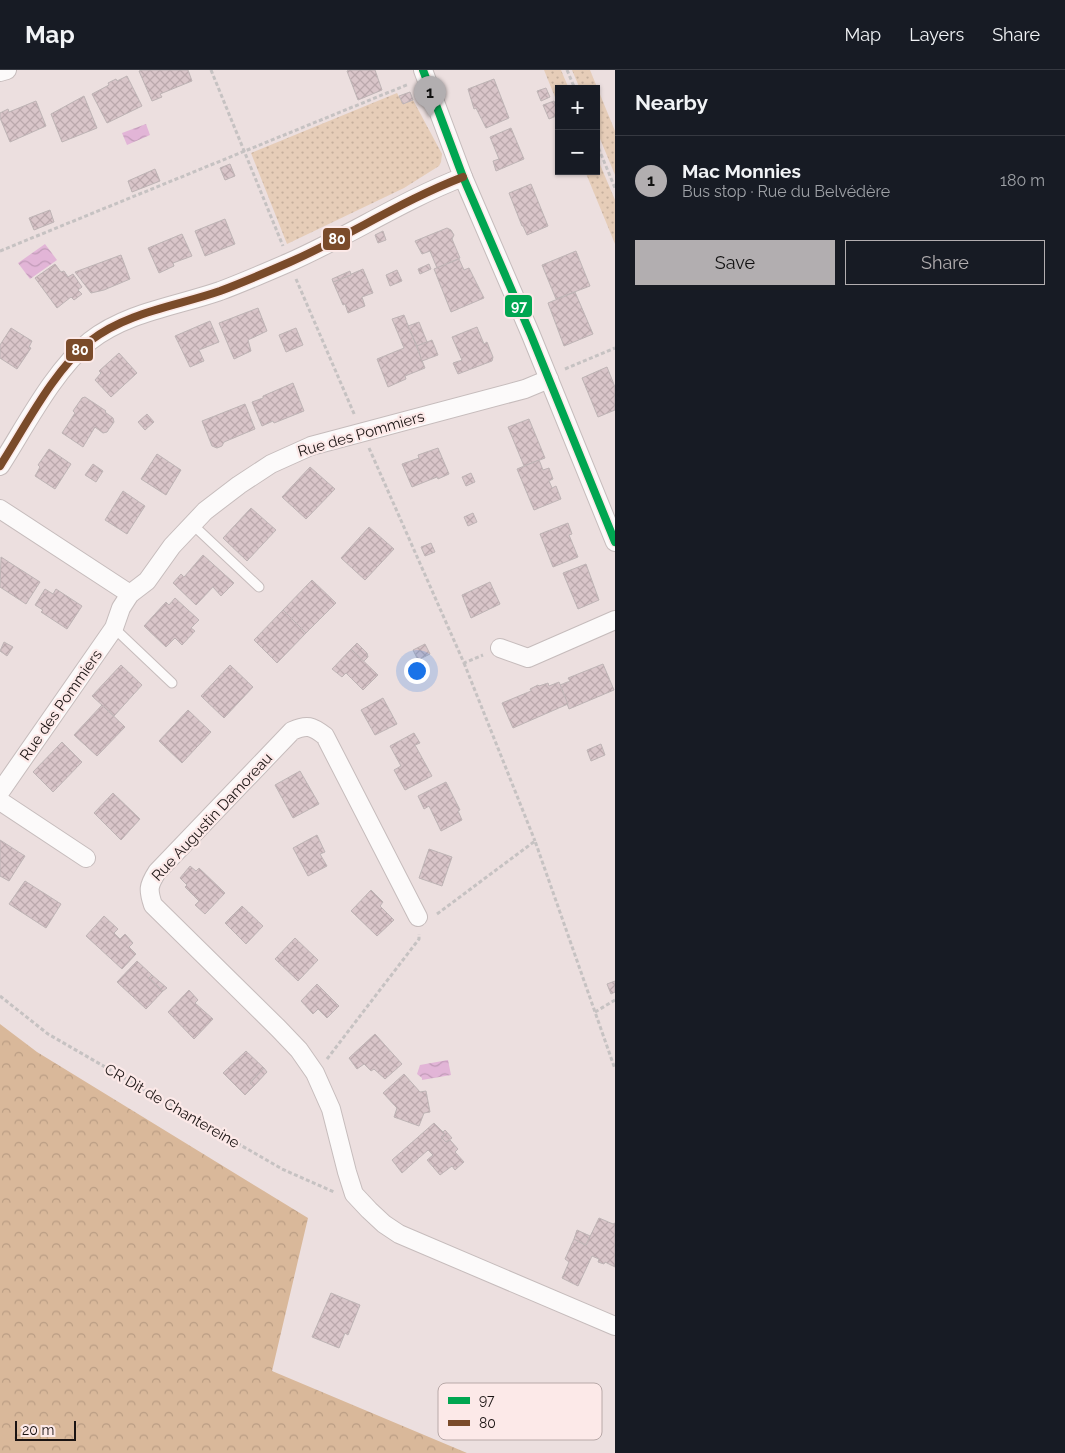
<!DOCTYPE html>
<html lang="en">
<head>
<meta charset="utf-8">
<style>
  :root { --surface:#171b24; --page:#242831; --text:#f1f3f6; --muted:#9ea1a6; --line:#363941; --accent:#b2aeb0 }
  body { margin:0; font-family:Raleway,sans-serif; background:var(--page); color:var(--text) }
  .controls { position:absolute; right:15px; top:15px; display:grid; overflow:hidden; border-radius:0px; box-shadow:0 1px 4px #0004 }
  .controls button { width:45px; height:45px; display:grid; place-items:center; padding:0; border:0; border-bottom:1px solid var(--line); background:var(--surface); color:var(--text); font:25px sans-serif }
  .scale { position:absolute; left:15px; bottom:12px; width:61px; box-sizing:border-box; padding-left:5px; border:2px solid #1a1312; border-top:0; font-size:14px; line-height:18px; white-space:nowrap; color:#1a1312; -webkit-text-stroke:4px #fce9e8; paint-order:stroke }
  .you { position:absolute; left:416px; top:600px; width:18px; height:18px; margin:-12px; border:4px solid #fff; border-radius:50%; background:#1a73e8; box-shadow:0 0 0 8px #1a73e833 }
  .badge { display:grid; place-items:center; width:32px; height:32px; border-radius:50%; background:var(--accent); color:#111; font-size:16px; font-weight:700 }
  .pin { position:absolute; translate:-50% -41px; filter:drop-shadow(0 1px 2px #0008) }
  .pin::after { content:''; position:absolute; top:26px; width:18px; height:15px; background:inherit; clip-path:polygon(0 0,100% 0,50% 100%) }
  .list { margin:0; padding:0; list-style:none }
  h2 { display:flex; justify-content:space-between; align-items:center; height:65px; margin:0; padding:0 20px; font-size:21px }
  h2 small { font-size:16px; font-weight:400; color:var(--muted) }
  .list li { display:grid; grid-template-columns:32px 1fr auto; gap:15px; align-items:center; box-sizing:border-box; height:90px; padding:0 20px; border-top:1px solid var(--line) }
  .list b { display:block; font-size:19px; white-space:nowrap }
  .list p { margin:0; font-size:16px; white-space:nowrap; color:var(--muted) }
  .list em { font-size:16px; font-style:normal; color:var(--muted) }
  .actions { display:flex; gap:10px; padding:15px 20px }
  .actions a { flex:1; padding:11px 0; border:1px solid var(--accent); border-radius:0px; text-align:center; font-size:18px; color:var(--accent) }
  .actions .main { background:var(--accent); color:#111 }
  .map { position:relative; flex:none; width:615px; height:1383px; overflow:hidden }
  header { display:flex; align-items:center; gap:30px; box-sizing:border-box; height:70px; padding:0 25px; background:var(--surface); border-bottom:1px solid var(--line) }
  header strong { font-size:24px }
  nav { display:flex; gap:28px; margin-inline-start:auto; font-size:18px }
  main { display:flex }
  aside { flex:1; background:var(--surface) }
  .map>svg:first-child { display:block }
  .grass { fill:url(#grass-dots) }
  .forest { fill:url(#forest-crowns) }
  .water { fill:url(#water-waves) }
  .building { fill:url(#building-cross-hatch); stroke:#beb4b5 }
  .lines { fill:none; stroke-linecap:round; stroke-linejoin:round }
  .service-casing { stroke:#c6bcbc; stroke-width:11 }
  .minor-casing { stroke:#c6bcbc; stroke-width:20 }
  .path { stroke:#c6c2c2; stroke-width:3; stroke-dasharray:4 2.5; stroke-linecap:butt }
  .service { stroke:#fcfafa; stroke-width:9 }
  .minor { stroke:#fcfafa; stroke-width:18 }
  .bus-1-casing { stroke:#fce9e8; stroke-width:11 }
  .bus-2-casing { stroke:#fce9e8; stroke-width:11 }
  .bus-1 { stroke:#00a651; stroke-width:8 }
  .bus-2 { stroke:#7a4b2a; stroke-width:8 }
  .labels { text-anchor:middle; stroke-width:4.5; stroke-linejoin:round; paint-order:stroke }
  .street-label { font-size:15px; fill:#1a1312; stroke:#fce9e8 }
  .key { fill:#fce9e8; stroke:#b8a9a8; stroke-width:1 }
  .key-label { font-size:14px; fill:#1a1312 }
  .line-badge { stroke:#fce9e8; stroke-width:2 }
  .badge-label { font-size:14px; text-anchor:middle; font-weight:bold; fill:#fff }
</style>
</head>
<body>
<header>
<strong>Map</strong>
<nav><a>Map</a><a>Layers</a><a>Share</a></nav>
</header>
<main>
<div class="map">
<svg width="615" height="1383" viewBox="0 0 615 1383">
  <defs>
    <pattern id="grass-dots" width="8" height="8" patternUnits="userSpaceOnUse" patternTransform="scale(1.25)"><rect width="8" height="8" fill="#e6cdb8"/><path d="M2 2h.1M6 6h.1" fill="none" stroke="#c5af9d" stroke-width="1.8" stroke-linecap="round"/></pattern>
    <pattern id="forest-crowns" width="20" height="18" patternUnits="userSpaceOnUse" patternTransform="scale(1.25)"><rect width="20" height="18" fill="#d9b89a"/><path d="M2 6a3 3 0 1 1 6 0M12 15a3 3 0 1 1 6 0" fill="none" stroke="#ba9d84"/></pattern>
    <pattern id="water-waves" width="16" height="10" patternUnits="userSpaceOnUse" patternTransform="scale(1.25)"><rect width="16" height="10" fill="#e2b5d7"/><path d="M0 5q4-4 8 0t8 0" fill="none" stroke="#c19bb8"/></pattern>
    <pattern id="building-cross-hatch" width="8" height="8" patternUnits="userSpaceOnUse" patternTransform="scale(1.25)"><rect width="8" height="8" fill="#d9c5c9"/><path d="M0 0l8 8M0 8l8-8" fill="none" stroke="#baa8ac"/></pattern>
  </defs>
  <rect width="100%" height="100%" fill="#ecdfdf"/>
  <!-- grass -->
  <g class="grass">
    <polygon points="544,0 561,0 569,19 559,19 559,37"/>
    <polygon points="572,0 590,0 615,61 615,105 596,59 596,19 580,19"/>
    <polygon points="397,23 403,34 413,30 442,84 441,92 439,96 404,118 287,174 251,83"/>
    <polygon points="596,85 615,130 615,174 585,101 596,101"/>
  </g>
  <!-- forest -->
  <polygon class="forest" points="0,954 37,982 308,1148 272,1301 467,1383 0,1383"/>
  <!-- water -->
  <g class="water">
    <polygon points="146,54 150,65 127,75 122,63"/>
    <polygon points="45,174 57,190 30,209 18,193"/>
    <polygon points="448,990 451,1005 422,1010 422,1008 417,1004 420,995"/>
  </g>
  <!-- building -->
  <g class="building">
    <polygon points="142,0 188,0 192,11 160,24 162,27 152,31 139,1"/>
    <polygon points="349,0 375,0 382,20 358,30 347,1"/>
    <polygon points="127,6 142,36 107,53 92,24 109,15 108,13 116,9 117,11"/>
    <polygon points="494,9 509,48 486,58 476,38 474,39 468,19"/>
    <polygon points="546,18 550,27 541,31 537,21"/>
    <polygon points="410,22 413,30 403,34 399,26"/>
    <polygon points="84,26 97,58 62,72 51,44"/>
    <polygon points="36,31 46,56 10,72 0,48 0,43 8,39 9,42"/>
    <polygon points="554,31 559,45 549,49 543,35"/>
    <polygon points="511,58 524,89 496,101 493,91 499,89 490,67"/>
    <polygon points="230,94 235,106 225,110 220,98"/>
    <polygon points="155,99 160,111 132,122 128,111"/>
    <polygon points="531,114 548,156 527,165 523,156 522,156 509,123"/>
    <polygon points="50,140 54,152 34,160 29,148"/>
    <polygon points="225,149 235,174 205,186 195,161"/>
    <polygon points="447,158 451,160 454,165 452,169 460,188 437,198 430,181 422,184 415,171"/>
    <polygon points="383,161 386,170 378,173 375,165"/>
    <polygon points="182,164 192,186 173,193 174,196 159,203 148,178"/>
    <polygon points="576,181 590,216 556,229 542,195"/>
    <polygon points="121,185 130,209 104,220 91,223 75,202"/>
    <polygon points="459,189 464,200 469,198 484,228 451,242 434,199"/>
    <polygon points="55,194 61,202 64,201 68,207 73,204 82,217 78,220 82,224 74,230 71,227 57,238 35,208"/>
    <polygon points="429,194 431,199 420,204 418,199"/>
    <polygon points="363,199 373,223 362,227 365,236 348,243 345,234 343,235 333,212"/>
    <polygon points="397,200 402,211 390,216 386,205"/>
    <polygon points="350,201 351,205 333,212 332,209"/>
    <polygon points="575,222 593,264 564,276 548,233"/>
    <polygon points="258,238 267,261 248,270 251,281 234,289 219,253"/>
    <polygon points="404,245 425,298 405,306 406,309 388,317 377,289 404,278 392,249"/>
    <polygon points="210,251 219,272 199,280 204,291 190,297 175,266"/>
    <polygon points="419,252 427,272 417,276 408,256"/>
    <polygon points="477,257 484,274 487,272 493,287 492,291 458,304 453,293 462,290 452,267"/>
    <polygon points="11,258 32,271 29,277 31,278 17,299 0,288 0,275"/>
    <polygon points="296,258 303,275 286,282 279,265"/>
    <polygon points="432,270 438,285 422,291 417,276"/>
    <polygon points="119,283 137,303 111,327 95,310 101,303 99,301"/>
    <polygon points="607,297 615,317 615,340 598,347 582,308"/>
    <polygon points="293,313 304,341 274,353 273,351 262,356 252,332 263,328 263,326"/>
    <polygon points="85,327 106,341 105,342 113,348 114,352 107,362 103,363 95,357 83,377 62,363 75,343 73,341 82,328"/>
    <polygon points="245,334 255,359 224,372 222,376 217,378 212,376 202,351"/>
    <polygon points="147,344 154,352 145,360 138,352"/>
    <polygon points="529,349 545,388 524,396 508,357"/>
    <polygon points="438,378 449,404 438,409 437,407 412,417 402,394 419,388 418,385"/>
    <polygon points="49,379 71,394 55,419 35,406 40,397 38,395"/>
    <polygon points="157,384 181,400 166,425 141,409"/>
    <polygon points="539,390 543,400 549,398 553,409 549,411 552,418 556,416 561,429 534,440 517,399"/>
    <polygon points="93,394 103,401 96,412 85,405"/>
    <polygon points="310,397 335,419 306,449 282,427"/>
    <polygon points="471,403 475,412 466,416 462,407"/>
    <polygon points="123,421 145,436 127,464 105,450"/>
    <polygon points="251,438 276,460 247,491 223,468"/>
    <polygon points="473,443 477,452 468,456 464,447"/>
    <polygon points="568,453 572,464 569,465 578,487 553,497 540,464"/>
    <polygon points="369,457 394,479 365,510 341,488"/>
    <polygon points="431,473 435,482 425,486 421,477"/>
    <polygon points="203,485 234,513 221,526 213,517 196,535 173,513 181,504 184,507"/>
    <polygon points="1,487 40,512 26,534 0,517"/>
    <polygon points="586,494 599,530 578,539 563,503"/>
    <polygon points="312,510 336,533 306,563 283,540"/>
    <polygon points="490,512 500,534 471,548 462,525"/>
    <polygon points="45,519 53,524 56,519 82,536 67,559 41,542 43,540 35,535"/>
    <polygon points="175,528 199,550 191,558 195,561 182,575 175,568 166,577 144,556 166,532 169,535"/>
    <polygon points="283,540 306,563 277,593 254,570"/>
    <polygon points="4,572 13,577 7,586 0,581"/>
    <polygon points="357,573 367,583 368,587 363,592 351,579"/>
    <polygon points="425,574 430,584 418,590 413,580"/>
    <polygon points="351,579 378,605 363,620 346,603 342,607 332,599"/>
    <polygon points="603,594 614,620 569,639 560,615 570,611 568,608"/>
    <polygon points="121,595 142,615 114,646 92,626"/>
    <polygon points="230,595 253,617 224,648 201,626"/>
    <polygon points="559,612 568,634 513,658 502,633 531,621 530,619 538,615 539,616 548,613 549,616"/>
    <polygon points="383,628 397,654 375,665 361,640"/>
    <polygon points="102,635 125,657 97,686 74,665"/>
    <polygon points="188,640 211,662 182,693 159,671"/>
    <polygon points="414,663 420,673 415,675 432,706 405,720 394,700 401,696 390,676"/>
    <polygon points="62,672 82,692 53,722 33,702"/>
    <polygon points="601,674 605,685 591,691 587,680"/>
    <polygon points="300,701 319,734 293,748 275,715"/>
    <polygon points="446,712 460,740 458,741 462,750 441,761 429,736 424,739 418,726"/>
    <polygon points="113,723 140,749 121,770 94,743"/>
    <polygon points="317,765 325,782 320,784 327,796 308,806 293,778"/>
    <polygon points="0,770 25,786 9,811 0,806"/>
    <polygon points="429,779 452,787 442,816 419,808"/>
    <polygon points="190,796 196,801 199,798 225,823 205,844 195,835 199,831 185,817 187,815 180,808"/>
    <polygon points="25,811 61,834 46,858 9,834"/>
    <polygon points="371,820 383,832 380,836 394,850 377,866 351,841"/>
    <polygon points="242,836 263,856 246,874 225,853"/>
    <polygon points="104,846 118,859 114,863 120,869 125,864 133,873 129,877 136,884 122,899 86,866"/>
    <polygon points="295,868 318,890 298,911 275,889"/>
    <polygon points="137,891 152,905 149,908 163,921 146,939 117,912"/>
    <polygon points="152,905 167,918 163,921 149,908"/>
    <polygon points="615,911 615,922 611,924 607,914"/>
    <polygon points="317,914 339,936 327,948 318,939 313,944 301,931"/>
    <polygon points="189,920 198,930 195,933 213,949 194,969 168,942"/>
    <polygon points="375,964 402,994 385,1009 374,999 371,1001 364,994 357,999 349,988"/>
    <polygon points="246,981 264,998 250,1013 254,1016 245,1025 223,1003"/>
    <polygon points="264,998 267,1002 254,1016 250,1013"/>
    <polygon points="404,1004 420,1022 426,1021 430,1042 424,1043 419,1056 394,1047 397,1038 383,1023"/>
    <polygon points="434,1053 445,1064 441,1067 446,1072 450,1070 458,1079 455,1082 464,1092 455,1100 452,1096 440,1105 427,1090 433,1085 428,1080 402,1103 392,1090"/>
    <polygon points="445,1060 452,1068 446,1072 441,1067 445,1064 443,1062"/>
    <polygon points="599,1148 613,1154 615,1153 615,1197 605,1192 604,1194 598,1192 599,1189 592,1186 578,1216 562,1208 569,1192 565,1189 574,1169 586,1175"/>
    <polygon points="577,1160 590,1166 586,1175 574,1169"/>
    <polygon points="331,1223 360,1235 348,1265 345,1263 339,1278 312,1267"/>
  </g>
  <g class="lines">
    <defs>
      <g id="service">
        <polyline points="192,454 259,517"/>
        <polyline points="114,558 172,613"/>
      </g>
      <g id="minor">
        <polyline points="423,0 463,107 531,265 615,472"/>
        <polyline points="0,2 7,0"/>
        <path d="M0,396C25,357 54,300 90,271C127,242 177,236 220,221C244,212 267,202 290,192C349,166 403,130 463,107"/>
        <polyline points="0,439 130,524"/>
        <polyline points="500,578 528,588 615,550"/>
        <polyline points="0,722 114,558 121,538 130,524 147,511 172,476 205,441 239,415 271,394 311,376 525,319 549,309"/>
        <polyline points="0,731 86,788"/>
        <path d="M418,847L325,666C312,656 307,654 292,661L157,802C148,816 148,820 153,835L278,958L299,980L315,1003L331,1039L347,1102L354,1124L369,1140L384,1154L399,1164L615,1256"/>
      </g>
    </defs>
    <!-- service casing -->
    <use href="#service" class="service-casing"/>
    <!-- minor casing -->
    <use href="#minor" class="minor-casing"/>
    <!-- path -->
    <g class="path">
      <polyline points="211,0 283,176"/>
      <polyline points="567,0 575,19"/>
      <polyline points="596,72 615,118"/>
      <polyline points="0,181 409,14"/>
      <polyline points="296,209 355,346"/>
      <polyline points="565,299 615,278"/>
      <polyline points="369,378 464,593 483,585"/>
      <polyline points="464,593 535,771"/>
      <polyline points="437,844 535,771 615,999"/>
      <polyline points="0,926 48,964 282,1099 334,1122"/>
      <polyline points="595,942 615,930"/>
      <polyline points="327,989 419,869 419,864"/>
    </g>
    <!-- service -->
    <use href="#service" class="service"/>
    <!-- minor -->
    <use href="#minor" class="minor"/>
    <defs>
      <polyline id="bus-1" points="423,0 463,107 531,265 615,472"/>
      <path id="bus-2" d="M0,396C25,357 54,300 90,271C127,242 177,236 220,221C244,212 267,202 290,192C349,166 403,130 463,107"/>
    </defs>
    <!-- bus-1 casing -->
    <use href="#bus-1" class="bus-1-casing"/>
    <!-- bus-2 casing -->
    <use href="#bus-2" class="bus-2-casing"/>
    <!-- bus-1 -->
    <use href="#bus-1" class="bus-1"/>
    <!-- bus-2 -->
    <use href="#bus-2" class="bus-2"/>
  </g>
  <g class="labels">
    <!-- street labels -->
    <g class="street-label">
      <text transform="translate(361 364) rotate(-16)" y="5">Rue des Pommiers</text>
      <text transform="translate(61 635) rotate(-55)" y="5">Rue des Pommiers</text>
      <text transform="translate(212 747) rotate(-47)" y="5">Rue Augustin Damoreau</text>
      <text transform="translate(172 1036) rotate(30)" y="5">CR Dit de Chantereine</text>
    </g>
  </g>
  <!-- legend -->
  <rect x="438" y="1313" width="164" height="57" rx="8" class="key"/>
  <rect x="448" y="1327" width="22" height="7" fill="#00a651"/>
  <rect x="448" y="1350" width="22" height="6" fill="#7a4b2a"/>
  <g class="key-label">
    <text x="479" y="1335">97</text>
    <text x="479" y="1358">80</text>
  </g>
  <g class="line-badge">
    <rect x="322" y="157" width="29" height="24" rx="5" fill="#7a4b2a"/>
    <rect x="504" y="224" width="29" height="24" rx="5" fill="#00a651"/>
    <rect x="65" y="268" width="29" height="24" rx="5" fill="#7a4b2a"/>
  </g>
  <g class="badge-label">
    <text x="337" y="174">80</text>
    <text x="519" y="241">97</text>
    <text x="80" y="285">80</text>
  </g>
</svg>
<div class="controls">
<button>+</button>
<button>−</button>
</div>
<div class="scale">20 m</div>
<div class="you"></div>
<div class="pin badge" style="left:430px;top:47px">1</div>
</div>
<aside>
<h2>Nearby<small></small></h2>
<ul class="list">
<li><span class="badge">1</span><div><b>Mac Monnies</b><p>Bus stop · Rue du Belvédère</p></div><em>180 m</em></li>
</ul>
<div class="actions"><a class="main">Save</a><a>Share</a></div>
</aside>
</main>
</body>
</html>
